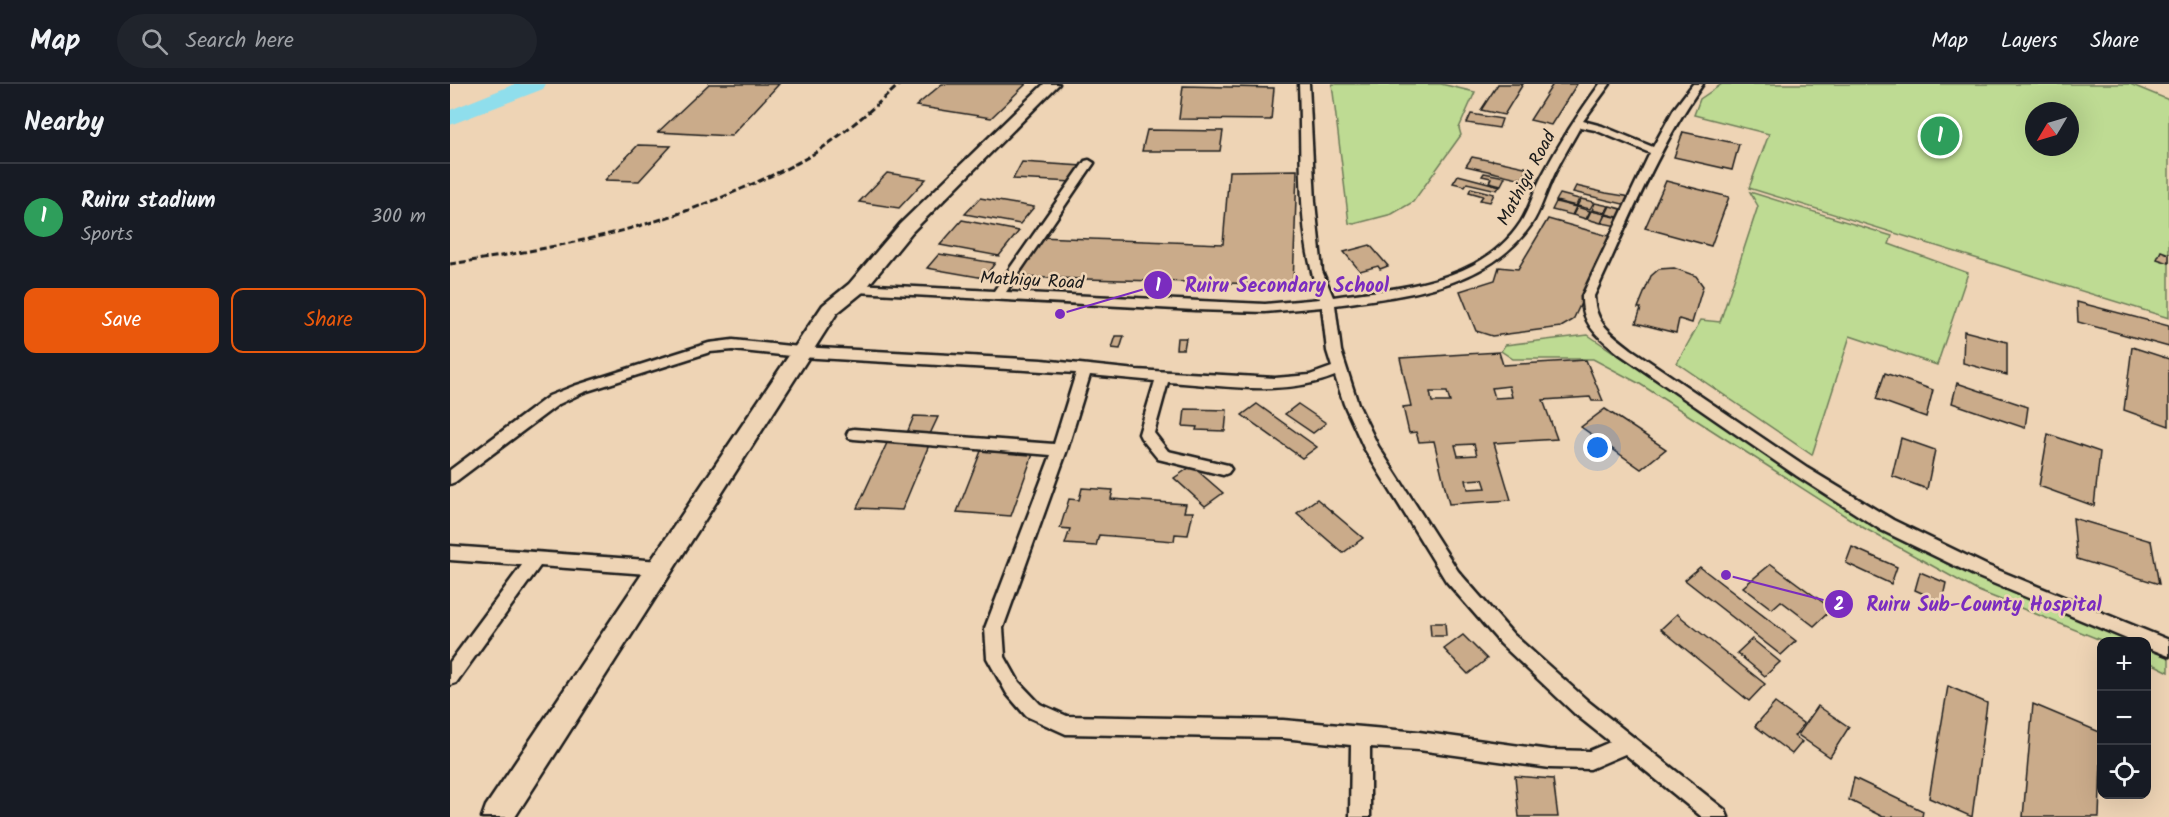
<!DOCTYPE html>
<html lang="en">
<head>
<meta charset="utf-8">
<style>
  :root { --surface:#171b24; --page:#20242c; --text:#f1f3f6; --muted:#9ea1a6; --line:#363941; --accent:#ea580c }
  body { margin:0; font-family:Kalam,sans-serif; background:var(--page); color:var(--text) }
  .controls { position:absolute; right:18px; bottom:18px; display:grid; overflow:hidden; border-radius:12px; box-shadow:0 6px 24px #0002 }
  .controls button { width:54px; height:54px; display:grid; place-items:center; padding:0; border:0; border-bottom:2px solid var(--line); background:var(--surface); color:var(--text); font:30px sans-serif }
  .compass { position:absolute; left:1575px; top:18px; width:54px; height:54px; border-radius:50%; background:var(--surface); box-shadow:0 6px 24px #0002; rotate:232deg }
  .you { position:absolute; left:1148px; top:364px; width:21px; height:21px; margin:-15px; border:4px solid #fff; border-radius:50%; background:#1a73e8; box-shadow:0 0 0 9px #1a73e833 }
  .badge { display:grid; place-items:center; width:39px; height:39px; border-radius:50%; background:var(--accent); color:#fff; font-size:20px; font-weight:700 }
  .pin { position:absolute; translate:-50% -50%; border:3px solid #fff; box-shadow:0 2px 6px #0006 }
  .list { margin:0; padding:0; list-style:none }
  h2 { display:flex; justify-content:space-between; align-items:center; height:78px; margin:0; padding:0 24px; font-size:26px }
  h2 small { font-size:20px; font-weight:400; color:var(--muted) }
  .list li { display:grid; grid-template-columns:39px 1fr auto; gap:18px; align-items:center; box-sizing:border-box; height:108px; padding:0 24px; border-top:2px solid var(--line) }
  .list b { display:block; font-size:22px; white-space:nowrap }
  .list p { margin:0; font-size:20px; white-space:nowrap; color:var(--muted) }
  .list em { font-size:20px; font-style:normal; color:var(--muted) }
  .actions { display:flex; gap:12px; padding:18px 24px }
  .actions a { flex:1; padding:14px 0; border:2px solid var(--accent); border-radius:12px; text-align:center; font-size:21px; color:var(--accent) }
  .actions .main { background:var(--accent); color:#fff }
  .icon { flex:none; width:33px; height:33px; fill:none; stroke:currentColor; stroke-width:2; stroke-linecap:round; stroke-linejoin:round }
  .map { position:relative; flex:none; width:1719px; height:733px; overflow:hidden }
  header { display:flex; align-items:center; gap:36px; box-sizing:border-box; height:84px; padding:0 30px; background:var(--surface); border-bottom:2px solid var(--line) }
  header strong { font-size:28px }
  nav { display:flex; gap:33px; margin-inline-start:auto; font-size:21px }
  .search { width:420px; height:54px; background:var(--page); display:flex; align-items:center; gap:15px; box-sizing:border-box; padding:0 21px; border-radius:33px; color:var(--muted); font-size:22px }
  main { display:flex }
  aside { flex:1; background:var(--surface) }
  .map>svg:first-child { display:block }
  .green { fill:#bedb93; stroke:#6d7c58; stroke-width:1.5; fill-rule:evenodd }
  .lines { fill:none; stroke-linecap:round; stroke-linejoin:round }
  .river { fill:#8fdeec; fill-rule:evenodd }
  .building { fill:#caab8a; stroke:#1c1c1c; stroke-width:1.5; fill-rule:evenodd }
  .street-casing { stroke:#1c1c1c; stroke-width:5 }
  .secondary-casing { stroke:#1c1c1c; stroke-width:5 }
  .street { fill:#eed4b5; fill-rule:evenodd }
  .secondary { fill:#eed4b5; fill-rule:evenodd }
  .rail { stroke:#1c1c1c; stroke-width:3; stroke-dasharray:7 3; stroke-linecap:butt }
  .labels { text-anchor:middle; stroke-width:5; stroke-linejoin:round; paint-order:stroke }
  .street-label { font-size:18px; fill:#1c1c1c; stroke:#eed4b5 }
  .leader { fill:none; stroke:#7b2cbf; stroke-width:2 }
  .callout-dot { fill:#7b2cbf; stroke:#eed4b5; stroke-width:2 }
  .mark-label { font-size:18px; text-anchor:middle; font-weight:bold; fill:#fff }
  .callout-label { font-size:20px; text-anchor:middle; font-weight:bold; fill:#7b2cbf; stroke:#eed4b5; stroke-width:5; stroke-linejoin:round; paint-order:stroke }
</style>
</head>
<body>
<header>
<strong>Map</strong>
<div class="search"><svg class="icon" aria-label="search" viewBox="0 0 24 24"><circle cx="10" cy="10" r="6"/><path d="M15 15l6 6"/></svg>Search here</div>
<nav><a>Map</a><a>Layers</a><a>Share</a></nav>
</header>
<main>
<aside>
<h2>Nearby<small></small></h2>
<ul class="list">
<li><span class="badge" style="background:#2e9e5b">1</span><div><b>Ruiru stadium</b><p>Sports</p></div><em>300 m</em></li>
</ul>
<div class="actions"><a class="main">Save</a><a>Share</a></div>
</aside>
<div class="map">
<svg width="1719" height="733" viewBox="0 0 1719 733">
  <rect width="100%" height="100%" fill="#eed4b5"/>
  <filter id="ink" filterUnits="userSpaceOnUse"><feTurbulence type="fractalNoise" baseFrequency=".0167" numOctaves="2"/><feDisplacementMap in="SourceGraphic" scale="12" xChannelSelector="R" yChannelSelector="G"/><feConvolveMatrix kernelMatrix="1 2 1 2 8 2 1 2 1" color-interpolation-filters="sRGB"/></filter>
  <g filter="url(#ink)">
    <!-- green -->
    <g class="green">
      <polygon points="882,0 991,0 1025,8 1009,44 1011,51 963,118 942,130 904,140 899,139"/>
      <path d="M1272,0H1680L1719,16V234L1299,104L1319,50L1244,31L1250,15ZM1584,27H1620V63H1584Z"/>
      <polygon points="1300,108 1442,152 1439,160 1518,189 1487,281 1400,252 1362,371 1227,279 1251,236 1270,238 1308,122"/>
      <polygon points="1138,251 1313,369 1497,480 1683,557 1653,557 1526,506 1414,444 1190,300 1143,275 1063,275 1051,267 1055,261"/>
      <polygon points="1696,563 1719,573 1719,588 1697,577"/>
    </g>
    <g class="lines">
      <!-- river -->
      <polygon class="river" points="65,0 96,0 93,5 0,41 0,26"/>
    </g>
    <!-- building -->
    <g class="building">
      <polygon points="259,0 329,0 281,52 208,48"/>
      <polygon points="492,0 576,0 541,34 466,22"/>
      <polygon points="1048,0 1073,0 1054,31 1031,26"/>
      <polygon points="1103,0 1127,0 1101,41 1080,36"/>
      <polygon points="733,2 824,4 821,36 729,35"/>
      <polygon points="1021,30 1052,35 1049,44 1017,39"/>
      <polygon points="697,46 773,47 770,67 692,67"/>
      <polygon points="1233,48 1289,60 1282,86 1224,73"/>
      <polygon points="188,61 221,62 189,97 155,96"/>
      <polygon points="1022,73 1042,77 1043,76 1079,84 1072,95 1016,82"/>
      <polygon points="572,78 632,82 624,98 563,95"/>
      <polygon points="847,86 843,201 566,193 588,153 773,160 779,87"/>
      <polygon points="437,89 476,95 449,124 409,118"/>
      <polygon points="1034,89 1055,93 1051,101 1039,98 1041,94 1032,92"/>
      <polygon points="1008,91 1050,102 1047,106 1017,99 1015,102 1003,99"/>
      <polygon points="1216,97 1279,113 1261,162 1195,144"/>
      <polygon points="1126,102 1156,109 1181,113 1177,121 1123,108"/>
      <polygon points="1021,104 1044,110 1040,118 1030,116 1033,112 1019,108"/>
      <polygon points="1110,110 1129,115 1126,122 1106,117"/>
      <polygon points="530,114 584,123 570,140 515,130"/>
      <polygon points="1131,115 1144,118 1140,125 1127,122"/>
      <polygon points="1106,118 1126,123 1122,131 1102,126"/>
      <polygon points="1145,119 1159,122 1155,129 1142,126"/>
      <polygon points="1160,122 1175,126 1171,134 1156,130"/>
      <polygon points="1127,123 1140,127 1136,135 1123,131"/>
      <polygon points="1141,127 1155,130 1151,139 1137,135"/>
      <polygon points="1156,131 1170,134 1167,142 1152,139"/>
      <polygon points="1098,135 1162,153 1123,236 1111,243 1042,252 1026,247 1010,207 1045,196 1049,183 1068,185"/>
      <polygon points="512,136 569,147 549,172 490,161"/>
      <polygon points="920,161 938,182 930,185 928,182 910,187 894,168"/>
      <polygon points="1711,167 1719,170 1719,179 1707,175"/>
      <polygon points="489,170 545,179 534,194 477,184"/>
      <polygon points="1224,184 1246,192 1253,202 1242,239 1229,235 1226,249 1186,239 1191,224 1188,224 1201,192 1209,185"/>
      <polygon points="1627,218 1719,242 1719,263 1628,238"/>
      <polygon points="1514,247 1557,258 1557,291 1513,279"/>
      <polygon points="666,252 674,252 670,265 662,264"/>
      <polygon points="727,254 736,254 734,265 726,265"/>
      <polygon points="1682,263 1719,275 1719,342 1674,326"/>
      <path d="M1049,268L1053,281L1136,276L1153,317H1142L1140,313L1093,316L1107,355L1044,359L1061,416L999,420L984,357L969,358L966,348L959,349L953,323L961,322L950,274ZM1059,302L1062,313L1045,314L1042,304ZM980,308H997L1000,318H982ZM1024,360L1027,371L1008,372L1005,361ZM1033,395L1036,404L1018,405L1016,396Z"/>
      <polygon points="1435,289 1483,306 1476,333 1426,315"/>
      <polygon points="1507,299 1578,323 1575,344 1502,319"/>
      <polygon points="807,320 867,363 852,374 792,331"/>
      <polygon points="848,320 876,339 863,349 835,330"/>
      <polygon points="735,325 777,326 775,347 746,346 747,343 733,342"/>
      <polygon points="1155,325 1216,365 1191,385 1131,343"/>
      <polygon points="464,332 488,333 480,350 457,349"/>
      <polygon points="1598,350 1650,368 1644,422 1589,402"/>
      <polygon points="1451,354 1485,366 1477,405 1442,392"/>
      <polygon points="437,359 479,361 452,426 407,424"/>
      <polygon points="531,367 583,370 561,432 507,428"/>
      <polygon points="742,382 773,409 755,422 724,394"/>
      <polygon points="632,404 663,406 661,415 736,420 734,428 743,428 738,451 725,450 724,457 649,451 646,462 615,460 620,445 610,444 619,415 629,416"/>
      <polygon points="867,415 913,454 893,469 847,429"/>
      <polygon points="1623,434 1701,457 1709,500 1627,475"/>
      <polygon points="1402,463 1447,483 1441,500 1396,479"/>
      <polygon points="1321,480 1382,525 1364,542 1331,517 1322,525 1293,503"/>
      <polygon points="1250,483 1346,557 1331,571 1235,496"/>
      <polygon points="1470,488 1496,499 1492,518 1465,506"/>
      <polygon points="1227,530 1315,600 1299,617 1211,545"/>
      <polygon points="980,539 995,539 996,552 981,552"/>
      <polygon points="1013,551 1037,575 1018,590 994,565"/>
      <polygon points="1302,555 1330,578 1315,592 1287,569"/>
      <polygon points="1498,602 1537,619 1522,733 1479,714"/>
      <polygon points="1325,619 1354,640 1344,652 1352,658 1342,670 1305,642"/>
      <polygon points="1583,620 1652,649 1649,733 1573,733"/>
      <polygon points="1368,622 1399,643 1380,673 1348,651"/>
      <polygon points="1065,692 1103,695 1108,733 1069,733"/>
      <polygon points="1404,694 1473,727 1472,733 1433,733 1399,716"/>
    </g>
    <g class="lines">
      <defs>
        <g id="street">
          <path d="M849,0H859L865,118L872,187L883,213C948,204 1031,200 1071,138C1080,124 1084,107 1092,92C1109,60 1128,30 1150,0H1160L1133,37L1152,42L1203,63L1224,25L1243,0H1253C1207,64 1178,140 1144,212C1145,240 1161,249 1181,265L1357,384L1443,436L1538,482L1719,556V572L1696,563V558H1684L1526,492L1431,446L1347,392L1171,271C1150,254 1131,242 1132,212L1200,69L1145,46L1130,43C1121,60 1110,77 1102,95C1095,110 1090,128 1081,141C1036,205 956,211 885,221L891,267L908,320L928,362L1008,487L1063,550L1139,618L1275,726L1278,733H1252L1175,670L1140,685L1100,684L969,666L920,663V733H900L901,661L833,654L616,650L576,632L557,610L537,574L535,544L601,371L404,355L399,354L397,350L399,346L404,345L604,360L626,289L350,273L283,266L260,268L134,308L109,320L5,398L0,400V386L99,312L124,302L221,271L259,259L283,256L350,263L592,276L686,286L825,294L860,291L882,283L877,267L872,223L815,228L745,226L406,208L400,204L406,200L544,207L635,77L639,76L644,79L556,208L815,220L870,215C846,150 852,69 849,0ZM640,291L705,297L689,350L691,354L708,375L773,391L778,389L781,385L778,381L718,367L704,349L718,298C773,301 833,313 885,292L894,320L914,364L996,497L1051,560L1125,630L1160,658L1139,667L1100,666L969,648L833,636L617,632L590,620L569,598L555,573L553,544L617,366Z"/>
          <polygon points="0,462 211,477 217,479 219,484 217,489 211,491 90,482 6,599 0,601 0,578 72,481 0,476"/>
        </g>
        <polygon id="secondary" points="594,0 609,0 462,148 413,208 387,229 65,733 32,733 36,722 373,221 399,200 450,140"/>
      </defs>
      <!-- street casing -->
      <use href="#street" class="street-casing"/>
      <!-- secondary casing -->
      <use href="#secondary" class="secondary-casing"/>
      <!-- street -->
      <use href="#street" class="street"/>
      <!-- secondary -->
      <use href="#secondary" class="secondary"/>
      <!-- rail -->
      <path class="rail" d="M0,180C100,165 198,147 291,105C316,94 342,83 365,69C395,49 423,24 450,0"/>
    </g>
  </g>
  <g class="labels">
    <!-- street labels -->
    <g class="street-label">
      <text transform="translate(1076 94) rotate(-62)" y="6">Mathigu Road</text>
      <text transform="translate(582 196) rotate(3)" y="6">Mathigu Road</text>
    </g>
  </g>
  <!-- callouts -->
  <path class="leader" d="M610 230L708 201M1276 491L1389 520"/>
  <g class="callout-dot">
    <circle cx="610" cy="230" r="6"/>
    <circle cx="1276" cy="491" r="6"/>
    <circle cx="708" cy="201" r="15"/>
    <circle cx="1389" cy="520" r="15"/>
  </g>
  <g class="mark-label">
    <text x="708" y="207">1</text>
    <text x="1389" y="526">2</text>
  </g>
  <g class="callout-label">
    <text x="837" y="208">Ruiru Secondary School</text>
    <text x="1534" y="527">Ruiru Sub-County Hospital</text>
  </g>
</svg>
<div class="controls">
<button>+</button>
<button>−</button>
<button><svg class="icon" aria-label="locate" viewBox="0 0 24 24"><circle cx="12" cy="12" r="6"/><path d="M12 2v4M12 18v4M2 12h4M18 12h4"/></svg></button>
</div>
<svg class="compass" viewBox="-18 -18 36 36"><path d="M0-13l5 13h-10z" fill="#e53935"/><path d="M0 13l5-13h-10z" fill="#9ea1a6"/></svg>
<div class="you"></div>
<div class="pin badge" style="left:1490px;top:52px;background:#2e9e5b">1</div>
</div>
</main>
</body>
</html>
